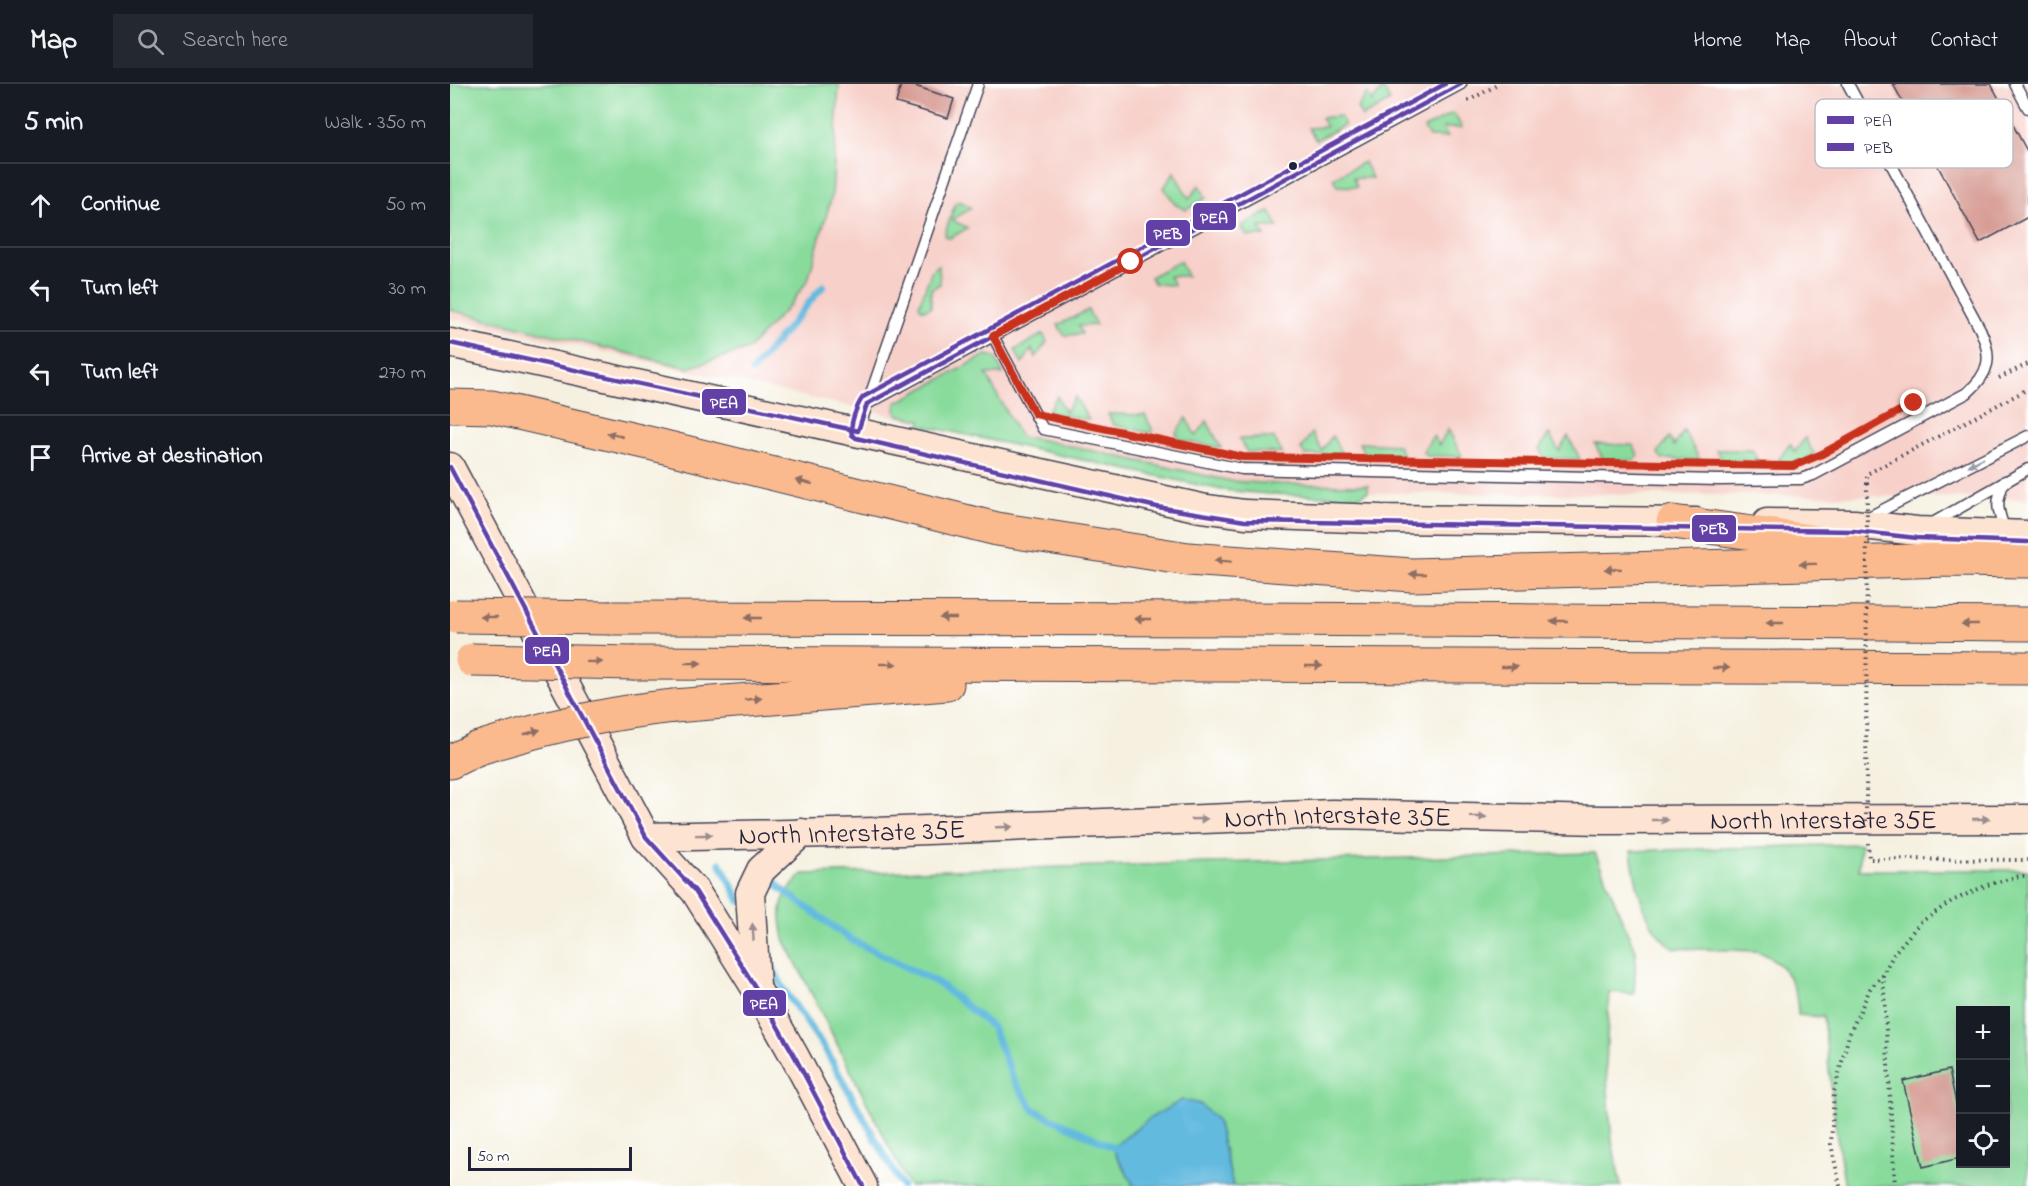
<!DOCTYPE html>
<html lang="en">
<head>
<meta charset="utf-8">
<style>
  :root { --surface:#171b24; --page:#242831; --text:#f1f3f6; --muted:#9ea1a6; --line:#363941 }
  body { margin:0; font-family:"Indie Flower",sans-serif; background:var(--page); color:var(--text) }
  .controls { position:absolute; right:18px; bottom:18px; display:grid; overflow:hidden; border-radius:0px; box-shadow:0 6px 24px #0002 }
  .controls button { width:54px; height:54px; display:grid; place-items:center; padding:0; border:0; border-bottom:2px solid var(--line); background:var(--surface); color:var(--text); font:30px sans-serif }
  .scale { position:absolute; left:18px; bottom:15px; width:164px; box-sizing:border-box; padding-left:6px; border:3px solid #22223b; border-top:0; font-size:16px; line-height:21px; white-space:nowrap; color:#22223b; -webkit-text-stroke:4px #fff; paint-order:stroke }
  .stop { position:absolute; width:18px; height:18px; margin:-14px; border:4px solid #c8321e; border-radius:50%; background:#fff }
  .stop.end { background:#c8321e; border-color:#fff; box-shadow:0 2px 6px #0008 }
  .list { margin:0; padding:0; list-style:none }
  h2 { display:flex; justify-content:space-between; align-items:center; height:78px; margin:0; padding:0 24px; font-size:26px }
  h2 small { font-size:20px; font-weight:400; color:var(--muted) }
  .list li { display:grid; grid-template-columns:39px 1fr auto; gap:18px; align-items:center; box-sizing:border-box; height:84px; padding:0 24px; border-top:2px solid var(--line) }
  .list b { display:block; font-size:22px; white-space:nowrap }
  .list em { font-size:20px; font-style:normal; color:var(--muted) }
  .icon { flex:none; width:33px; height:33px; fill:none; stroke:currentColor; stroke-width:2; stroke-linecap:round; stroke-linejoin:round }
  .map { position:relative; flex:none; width:1578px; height:1102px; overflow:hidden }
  header { display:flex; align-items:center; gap:36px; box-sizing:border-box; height:84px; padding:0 30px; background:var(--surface); border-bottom:2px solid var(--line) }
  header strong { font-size:28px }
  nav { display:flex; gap:33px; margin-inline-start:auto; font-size:21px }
  .search { width:420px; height:54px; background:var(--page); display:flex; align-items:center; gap:15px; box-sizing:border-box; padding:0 21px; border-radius:0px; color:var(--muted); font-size:22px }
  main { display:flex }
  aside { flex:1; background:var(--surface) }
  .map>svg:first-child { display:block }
  .built { fill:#f7d0c9 }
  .green { fill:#89db9c; stroke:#567e6c; stroke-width:1.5; fill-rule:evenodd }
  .water { fill:#62badf; stroke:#426e8d; stroke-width:1.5 }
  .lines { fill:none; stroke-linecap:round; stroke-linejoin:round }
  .stream { stroke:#62badf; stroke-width:7 }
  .building { fill:#d4958c }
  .lane-casing { stroke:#424154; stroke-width:13 }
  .secondary-casing { stroke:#424154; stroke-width:31 }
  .highway-casing { stroke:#424154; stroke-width:35 }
  .path { stroke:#424154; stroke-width:4; stroke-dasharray:1.5 4.5; stroke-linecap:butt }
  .lane { stroke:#fff; stroke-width:10 }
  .secondary { stroke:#fde3d1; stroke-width:28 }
  .highway { stroke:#fbba8d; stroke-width:33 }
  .highway-bridge-casing { stroke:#424154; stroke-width:35; stroke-linecap:butt }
  .path-bridge { stroke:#424154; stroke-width:4; stroke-dasharray:1.5 4.5; stroke-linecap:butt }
  .highway-bridge { stroke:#fbba8d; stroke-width:33 }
  .bus-1-casing { stroke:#fff; stroke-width:9 }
  .bus-2-casing { stroke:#fff; stroke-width:9 }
  .bus-1 { stroke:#6240a6; stroke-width:4.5 }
  .bus-2 { stroke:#6240a6; stroke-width:4.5 }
  .oneway { fill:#8e6e64 }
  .oneway2 { fill:#9c9ca7 }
  .oneway3 { fill:#9a8c8e }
  .route { stroke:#c8321e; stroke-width:8 }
  .bus-dot { fill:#22223b; stroke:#fff; stroke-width:2 }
  .labels { text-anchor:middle; stroke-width:4.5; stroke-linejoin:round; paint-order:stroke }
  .street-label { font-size:27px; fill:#22223b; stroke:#fff }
  .key { fill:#fff; stroke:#bdbdc4; stroke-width:1.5 }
  .key-label { font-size:16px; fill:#22223b }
  .line-badge { stroke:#fff; stroke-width:2 }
  .badge-label { font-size:16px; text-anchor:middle; font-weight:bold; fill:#fff }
</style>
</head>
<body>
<header>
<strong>Map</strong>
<div class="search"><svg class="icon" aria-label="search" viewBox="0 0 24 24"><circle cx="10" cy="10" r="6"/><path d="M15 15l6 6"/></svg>Search here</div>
<nav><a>Home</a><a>Map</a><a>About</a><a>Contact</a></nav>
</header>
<main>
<aside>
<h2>5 min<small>Walk · 350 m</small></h2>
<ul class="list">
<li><svg class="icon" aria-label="ahead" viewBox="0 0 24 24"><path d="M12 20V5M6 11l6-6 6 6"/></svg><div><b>Continue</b></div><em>50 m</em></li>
<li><svg class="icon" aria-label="left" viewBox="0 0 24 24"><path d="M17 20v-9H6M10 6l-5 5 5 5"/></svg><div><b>Turn left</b></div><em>30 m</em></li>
<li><svg class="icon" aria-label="left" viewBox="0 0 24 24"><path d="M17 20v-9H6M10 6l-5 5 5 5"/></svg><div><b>Turn left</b></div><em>270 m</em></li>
<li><svg class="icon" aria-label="arrive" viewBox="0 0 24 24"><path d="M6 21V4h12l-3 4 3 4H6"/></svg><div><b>Arrive at destination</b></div></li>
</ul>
</aside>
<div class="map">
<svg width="1578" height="1102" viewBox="0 0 1578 1102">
  <rect width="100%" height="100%" fill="#fff"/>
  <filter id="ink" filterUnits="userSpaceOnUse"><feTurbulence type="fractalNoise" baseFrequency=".0167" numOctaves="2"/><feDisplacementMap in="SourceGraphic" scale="12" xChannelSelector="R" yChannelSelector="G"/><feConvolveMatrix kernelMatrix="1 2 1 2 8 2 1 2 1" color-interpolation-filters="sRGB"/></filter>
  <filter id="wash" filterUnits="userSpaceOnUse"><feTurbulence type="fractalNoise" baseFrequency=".008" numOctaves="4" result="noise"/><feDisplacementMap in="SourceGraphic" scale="24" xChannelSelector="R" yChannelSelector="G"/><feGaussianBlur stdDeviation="1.35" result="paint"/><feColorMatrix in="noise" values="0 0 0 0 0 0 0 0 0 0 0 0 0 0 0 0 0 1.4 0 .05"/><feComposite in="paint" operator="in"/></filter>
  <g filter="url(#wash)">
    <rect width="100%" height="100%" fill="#f5f0df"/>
    <!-- built -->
    <polygon class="built" points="0,0 1578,0 1578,415 1409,412 787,408 0,234"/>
    <!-- green -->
    <g class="green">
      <polygon points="0,0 389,0 382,111 358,196 340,221 298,265 238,284 0,226"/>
      <polygon points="933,4 940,17 912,33 907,24 917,9 922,18"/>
      <polygon points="1004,29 1012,44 993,44 998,53 979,53 974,44"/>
      <polygon points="890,32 895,41 866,56 858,44 876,43 871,34"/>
      <polygon points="914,78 922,94 903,94 907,103 887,102 883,94"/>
      <polygon points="724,88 739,115 749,101 756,114 736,126 726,121 714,104"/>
      <polygon points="507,118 512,118 521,124 502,136 518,144 500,154 496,153 495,149 505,120"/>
      <polygon points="820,127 828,143 810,143 815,152 797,152 791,142"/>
      <polygon points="730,177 737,192 719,192 724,201 705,200 700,193"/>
      <polygon points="489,181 490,200 481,205 481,223 474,226 470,224 469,221 482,186"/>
      <polygon points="638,226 646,241 628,242 632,250 614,251 608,241"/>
      <polygon points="593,250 597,258 586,273 582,265 572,280 565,266"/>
      <polygon points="536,271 545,273 553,290 536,290 570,353 588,355 781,397 828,400 918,401 918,407 909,413 818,410 772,406 470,341 471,336 448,331 446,328 446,319"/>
      <polygon points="607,312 615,328 625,313 639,336 597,328"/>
      <polygon points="658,330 695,331 703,347 701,349 664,341"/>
      <polygon points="736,334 746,352 757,337 771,364 730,356 726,349"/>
      <polygon points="998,345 1012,372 976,372 973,368 983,352 989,361"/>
      <polygon points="1234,347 1250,376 1212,375 1208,369 1219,353 1224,362"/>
      <polygon points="862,349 872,367 882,352 891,368 890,371 855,371 851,365"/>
      <polygon points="1099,350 1109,367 1118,352 1130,375 1094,374 1089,365"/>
      <polygon points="824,354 832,369 797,368 789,355"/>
      <polygon points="1355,354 1364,370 1352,377 1330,378 1329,375 1340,360 1345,368"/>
      <polygon points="909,359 948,361 953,372 915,371"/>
      <polygon points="1145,360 1183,361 1188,371 1185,376 1153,375"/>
      <polygon points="1266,366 1302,366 1308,377 1272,376"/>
      <path d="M1411,760L1409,786H1578V1102H1395L1387,1054L1373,933L1348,931C1348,902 1335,875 1305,867L1224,864C1195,848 1185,797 1181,767ZM1510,926H1556V1080H1510Z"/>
      <path d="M1145,769L1186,869L1184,910L1159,908L1156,983L1162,1058L1171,1102H783L767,1036L662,1063L684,1102H459L334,855C328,821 329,814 353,790Z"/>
    </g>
    <!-- water -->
    <polygon class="water" points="732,1016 750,1020 767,1036 783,1102 684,1102 662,1064 700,1034"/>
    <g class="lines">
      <!-- stream -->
      <g class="stream">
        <polyline points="302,287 373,202"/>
        <polyline points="270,779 290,817"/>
        <polyline points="318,787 329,803 400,855 488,899 542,943 565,999 584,1026 669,1066"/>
        <polyline points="315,867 333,904 375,965 452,1102"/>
      </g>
    </g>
    <g id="blocks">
      <!-- building -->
      <g class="building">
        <polygon points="451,0 459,0 504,15 498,34 446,19"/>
        <polygon points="1443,0 1541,0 1578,69 1578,133 1530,159"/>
        <polygon points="1499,986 1510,1038 1510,1074 1473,1083 1453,997"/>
      </g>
    </g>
  </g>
  <g filter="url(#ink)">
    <use href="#blocks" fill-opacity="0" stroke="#424154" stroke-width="1.5"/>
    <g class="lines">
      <defs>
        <g id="lane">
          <polyline points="1565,0 1578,24"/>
          <path d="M543,252L593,345L792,385L1269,396L1351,395L1363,391L1517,309C1540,289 1543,273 1530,245L1398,0"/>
          <polyline points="417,320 1011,0"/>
          <polyline points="408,347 528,0"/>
          <path d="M1555,397C1544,418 1548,428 1556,449"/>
          <polyline points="1415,435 1578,352"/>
          <polyline points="1481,440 1578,385"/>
        </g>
        <g id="secondary">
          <polyline points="0,259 751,424 795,430 931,435 1246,438"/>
          <polyline points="0,383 196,753 245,807 307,906 345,973 413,1102"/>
          <polyline points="1317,439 1404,440 1467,447 1578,451"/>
          <path id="s1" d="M196,753L426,748L882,730L1152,736L1578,735"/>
          <polyline points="306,901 300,809 311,786 351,749"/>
        </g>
        <g id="highway">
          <polyline points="0,322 42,323 203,360 547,445 738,475 962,491 1500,476 1578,477"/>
          <polyline points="1223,438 1403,463"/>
          <polyline points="161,534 809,535 1578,540"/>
          <polyline points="185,579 1578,584"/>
          <polyline points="224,622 497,600"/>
          <polyline points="0,678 26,665"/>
        </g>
      </defs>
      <!-- lane casing -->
      <use href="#lane" class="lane-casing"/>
      <!-- secondary casing -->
      <use href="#secondary" class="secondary-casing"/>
      <!-- highway casing -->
      <use href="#highway" class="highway-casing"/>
      <!-- path -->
      <g class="path">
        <polyline points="1018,17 1049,0"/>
        <polyline points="1549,294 1578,280"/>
        <polyline points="1417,400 1417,390 1578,305"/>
        <polyline points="1418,759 1419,775 1578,776"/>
        <polyline points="1433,891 1445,1102"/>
        <polyline points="1390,1102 1381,1060 1384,1008 1399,951 1420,905 1433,890 1445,868 1471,838 1502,817 1537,801 1570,792 1578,792"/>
      </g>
      <!-- lane -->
      <use href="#lane" class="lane"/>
      <!-- secondary -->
      <use href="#secondary" class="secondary"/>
      <!-- highway -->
      <use href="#highway" class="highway"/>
      <defs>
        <g id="highway-bridge">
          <polyline points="6,532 161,534"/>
          <polyline points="22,576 185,579"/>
          <path d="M26,665C91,644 156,629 224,622"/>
        </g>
      </defs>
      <!-- highway-bridge casing -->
      <use href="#highway-bridge" class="highway-bridge-casing"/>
      <!-- path-bridge -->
      <polyline class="path-bridge" points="1416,743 1417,400"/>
      <!-- highway-bridge -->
      <use href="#highway-bridge" class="highway-bridge"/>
      <defs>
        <g id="bus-1">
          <polyline points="0,259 408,347 417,320 1011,0"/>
          <polyline points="0,383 196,753 245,807 307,906 345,973 413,1102"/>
        </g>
        <path id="bus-2" d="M995,0L413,313C407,321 399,341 402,351L406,354L707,423L795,437L1404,447L1467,454L1578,458"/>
      </defs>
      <!-- bus-1 casing -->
      <use href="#bus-1" class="bus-1-casing"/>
      <!-- bus-2 casing -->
      <use href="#bus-2" class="bus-2-casing"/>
      <!-- bus-1 -->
      <use href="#bus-1" class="bus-1"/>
      <!-- bus-2 -->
      <use href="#bus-2" class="bus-2"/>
    </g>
    <!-- one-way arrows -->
    <defs><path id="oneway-solid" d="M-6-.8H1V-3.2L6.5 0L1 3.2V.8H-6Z" transform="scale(1.5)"/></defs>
    <g class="oneway">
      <use href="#oneway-solid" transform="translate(165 351) rotate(-167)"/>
      <use href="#oneway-solid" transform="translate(354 398) rotate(-166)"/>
      <use href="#oneway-solid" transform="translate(773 477) rotate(-176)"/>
      <use href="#oneway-solid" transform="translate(1358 480) rotate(179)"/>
      <use href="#oneway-solid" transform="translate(1163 485) rotate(179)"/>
      <use href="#oneway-solid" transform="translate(968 490) rotate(180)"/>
      <use href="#oneway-solid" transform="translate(39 533) rotate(-180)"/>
      <use href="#oneway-solid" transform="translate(303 534) rotate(-180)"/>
      <use href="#oneway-solid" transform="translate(498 534) rotate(-180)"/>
      <use href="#oneway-solid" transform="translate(693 535) rotate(-180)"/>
      <use href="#oneway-solid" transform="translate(1109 537) rotate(-180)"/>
      <use href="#oneway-solid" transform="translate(1325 539) rotate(-180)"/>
      <use href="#oneway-solid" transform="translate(1520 540) rotate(-180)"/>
      <use href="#oneway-solid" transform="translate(144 578) rotate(1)"/>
      <use href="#oneway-solid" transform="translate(243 579)"/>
      <use href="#oneway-solid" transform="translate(438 580)"/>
      <use href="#oneway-solid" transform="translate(864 582)"/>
      <use href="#oneway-solid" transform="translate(1059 583)"/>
      <use href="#oneway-solid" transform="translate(1271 584)"/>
      <use href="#oneway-solid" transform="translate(303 615) rotate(-5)"/>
      <use href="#oneway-solid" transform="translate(82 648) rotate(-16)"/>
    </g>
    <use class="oneway2" href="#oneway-solid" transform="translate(1526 378) rotate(153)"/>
    <g class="oneway3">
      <use href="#oneway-solid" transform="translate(1028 733) rotate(1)"/>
      <use href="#oneway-solid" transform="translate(749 735) rotate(-2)"/>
      <use href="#oneway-solid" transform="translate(1531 735)"/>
      <use href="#oneway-solid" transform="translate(1210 736)"/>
      <use href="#oneway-solid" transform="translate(554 743) rotate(-2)"/>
      <use href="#oneway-solid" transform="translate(254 751) rotate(-1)"/>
      <use href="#oneway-solid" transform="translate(303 848) rotate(-94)"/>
    </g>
  </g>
  <g class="lines" filter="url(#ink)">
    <!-- route -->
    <polyline class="route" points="681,178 543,252 585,330 793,373 1343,382 1372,370 1464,319"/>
  </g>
  <!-- markers -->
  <circle class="bus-dot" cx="843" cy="82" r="5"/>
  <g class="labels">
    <!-- street labels -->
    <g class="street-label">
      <text dy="9" stroke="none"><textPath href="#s1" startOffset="692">North Interstate 35E</textPath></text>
      <text dy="9" stroke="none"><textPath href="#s1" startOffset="1178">North Interstate 35E</textPath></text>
      <text dy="9" stroke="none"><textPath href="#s1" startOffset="206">North Interstate 35E</textPath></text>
    </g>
  </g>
  <!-- legend -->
  <rect x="1365" y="15" width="198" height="69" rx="9" class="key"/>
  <rect x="1377" y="32" width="27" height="8" fill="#6240a6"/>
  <rect x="1377" y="59" width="27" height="8" fill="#6240a6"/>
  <g class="key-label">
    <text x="1414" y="42">PEA</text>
    <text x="1414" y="69">PEB</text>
  </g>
  <g class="line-badge">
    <rect x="742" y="118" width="45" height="29" rx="6" fill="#6240a6"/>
    <rect x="695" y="135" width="46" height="28" rx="6" fill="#6240a6"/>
    <rect x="251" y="304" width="46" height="28" rx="6" fill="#6240a6"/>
    <rect x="1241" y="430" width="46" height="29" rx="6" fill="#6240a6"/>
    <rect x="74" y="552" width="46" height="29" rx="6" fill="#6240a6"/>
    <rect x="292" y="905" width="45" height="28" rx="6" fill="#6240a6"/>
  </g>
  <g class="badge-label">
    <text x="764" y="139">PEA</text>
    <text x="718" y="155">PEB</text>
    <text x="274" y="324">PEA</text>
    <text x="1264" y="450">PEB</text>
    <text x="97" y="572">PEA</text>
    <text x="314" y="925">PEA</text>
  </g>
</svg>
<div class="controls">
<button>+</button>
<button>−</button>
<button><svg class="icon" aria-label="locate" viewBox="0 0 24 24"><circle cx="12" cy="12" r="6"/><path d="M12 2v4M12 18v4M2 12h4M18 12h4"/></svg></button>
</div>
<div class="scale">50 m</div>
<div class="stop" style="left:681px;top:178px"></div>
<div class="stop end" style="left:1464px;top:319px"></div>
</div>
</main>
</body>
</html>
